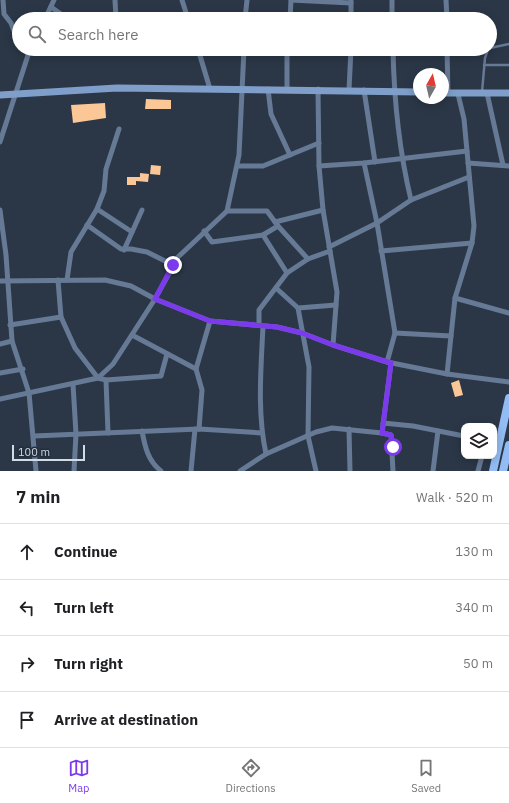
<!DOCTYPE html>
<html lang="en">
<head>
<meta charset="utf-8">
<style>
  :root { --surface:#fff; --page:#f2f2f2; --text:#202124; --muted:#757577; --line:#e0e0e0; --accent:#7c3aed }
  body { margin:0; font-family:"IBM Plex Sans",sans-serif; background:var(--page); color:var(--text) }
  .controls { position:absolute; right:12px; bottom:12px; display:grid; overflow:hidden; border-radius:8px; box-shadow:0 2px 10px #0003 }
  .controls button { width:36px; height:36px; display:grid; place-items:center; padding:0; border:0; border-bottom:1px solid var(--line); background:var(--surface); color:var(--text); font:20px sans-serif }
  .compass { position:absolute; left:413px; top:68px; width:36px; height:36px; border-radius:50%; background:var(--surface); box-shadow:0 2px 10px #0003; rotate:8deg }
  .scale { position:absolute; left:12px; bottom:10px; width:73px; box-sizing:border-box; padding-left:4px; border:2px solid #d3dbe5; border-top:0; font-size:11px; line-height:14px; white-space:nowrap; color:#d3dbe5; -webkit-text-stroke:3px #222d3d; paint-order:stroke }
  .stop { position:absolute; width:12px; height:12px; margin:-9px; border:3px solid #7c3aed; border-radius:50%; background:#fff }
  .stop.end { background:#7c3aed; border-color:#fff; box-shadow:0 1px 4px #0008 }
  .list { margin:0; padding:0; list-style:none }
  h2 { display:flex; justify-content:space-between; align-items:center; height:52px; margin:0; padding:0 16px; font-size:17px }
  h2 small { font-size:13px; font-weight:400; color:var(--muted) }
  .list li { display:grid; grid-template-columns:26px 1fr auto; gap:12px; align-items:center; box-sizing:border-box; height:56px; padding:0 16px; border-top:1px solid var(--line) }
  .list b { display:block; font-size:15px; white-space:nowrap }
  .list em { font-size:13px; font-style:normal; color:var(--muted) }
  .icon { flex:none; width:22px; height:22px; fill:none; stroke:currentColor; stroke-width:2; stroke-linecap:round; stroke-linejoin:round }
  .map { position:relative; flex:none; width:509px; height:471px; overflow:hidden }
  .search { position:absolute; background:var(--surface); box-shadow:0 2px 10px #0003; left:12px; right:12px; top:12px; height:44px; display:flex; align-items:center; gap:10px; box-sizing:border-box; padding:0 14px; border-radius:22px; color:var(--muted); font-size:15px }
  .sheet { height:276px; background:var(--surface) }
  nav { display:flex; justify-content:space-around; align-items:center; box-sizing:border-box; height:56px; border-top:1px solid var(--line); background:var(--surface); font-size:11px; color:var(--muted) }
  nav a { display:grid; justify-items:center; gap:2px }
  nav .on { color:var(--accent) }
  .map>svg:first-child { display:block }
  .building { fill:#fbc797 }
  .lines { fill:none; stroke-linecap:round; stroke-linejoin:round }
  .lane { stroke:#667a95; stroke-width:2.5 }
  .street { stroke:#667a95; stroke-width:5 }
  .secondary { stroke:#7f9fca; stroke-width:7 }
  .primary { stroke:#92bcf3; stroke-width:8 }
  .route { stroke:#7c3aed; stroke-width:5 }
</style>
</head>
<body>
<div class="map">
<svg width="509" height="471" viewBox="0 0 509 471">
  <rect width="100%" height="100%" fill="#2b3747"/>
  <!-- building -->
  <g class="building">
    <polygon points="146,99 171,100 171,109 145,109"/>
    <polygon points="105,103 106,118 73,123 71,105"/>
    <polygon points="151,165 161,166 160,175 150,174"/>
    <polygon points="140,173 149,174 148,182 136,181 136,185 127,185 127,177 140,177"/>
    <polygon points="459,380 463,395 455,397 451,383"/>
  </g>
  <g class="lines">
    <!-- lane -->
    <g class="lane">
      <polyline points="490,48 509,44"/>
      <polyline points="484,65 509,65"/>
      <polyline points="482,92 485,58 488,49"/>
    </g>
    <!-- street -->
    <g class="street">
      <polyline points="3,0 4,14 11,23 19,44"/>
      <polyline points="115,0 116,19"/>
      <polyline points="182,0 188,19"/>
      <polyline points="291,0 351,3"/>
      <polyline points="392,0 392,19"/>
      <polyline points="446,0 447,19"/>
      <polyline points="51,7 68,19"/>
      <polyline points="45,19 54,0"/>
      <polyline points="245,19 247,0"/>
      <polyline points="290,19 291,0"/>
      <polyline points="351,19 351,0"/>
      <polyline points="198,49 210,89"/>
      <polyline points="287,49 287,89"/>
      <path d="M393,49C394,101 399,150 411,200"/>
      <polyline points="447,49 448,93"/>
      <polyline points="243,51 287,53"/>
      <polyline points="268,89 271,114 290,155"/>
      <polyline points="318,89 319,166 323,210 337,292 333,345"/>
      <polyline points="349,90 351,49"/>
      <polyline points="364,90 375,162"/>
      <polyline points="487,93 503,165"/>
      <polyline points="0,142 30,49"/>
      <polyline points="364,163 377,223 395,333 387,362"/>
      <polyline points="468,163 509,166"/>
      <polyline points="238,166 263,166 319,143"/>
      <polyline points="319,166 364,163 467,151"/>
      <polyline points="97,209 132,232"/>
      <polyline points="0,210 6,255 12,341 29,393 36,471"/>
      <polyline points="275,222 323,210"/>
      <polyline points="87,225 121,249 131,249 147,252 173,265"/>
      <polyline points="278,226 308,259"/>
      <polyline points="204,231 212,242 263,235 278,226 267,211 227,211"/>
      <polyline points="263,235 287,273"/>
      <polyline points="329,247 377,223 411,200 469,177"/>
      <polyline points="124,250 142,210"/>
      <polyline points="381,251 472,243"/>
      <polyline points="58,280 61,317 75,348 98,378 106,380 161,376 167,354"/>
      <polyline points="67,280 71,252 97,209 104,191 106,169 119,129"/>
      <polyline points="0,281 105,280 131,286 155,299 210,321 277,327 302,333 333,345 387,362 447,374 509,382"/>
      <polyline points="276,288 298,308 309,367 308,436 316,471"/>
      <polyline points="455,298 509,313"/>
      <polyline points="298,308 336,305"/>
      <polyline points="10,325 61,317"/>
      <polyline points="259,325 259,310 287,273 308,259 330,251"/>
      <polyline points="395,333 451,336"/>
      <polyline points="132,335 196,369"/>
      <polyline points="0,344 12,341"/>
      <polyline points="0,373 23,369"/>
      <polyline points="447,374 455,298 472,243 474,226 464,119 458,94"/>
      <polyline points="106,380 108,433"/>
      <polyline points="73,384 76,434 74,471"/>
      <polyline points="0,399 98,378 113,364 155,299 178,257 227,211 239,155 244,49"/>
      <polyline points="383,423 413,426 464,436"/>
      <polyline points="199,429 202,390 196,369 210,321"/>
      <polyline points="349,429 350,471"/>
      <path d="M142,431C145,447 148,461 161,471"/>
      <polyline points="382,433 391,435 393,471"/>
      <polyline points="34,436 199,429 262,433"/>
      <polyline points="266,454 316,432 332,428 382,433 391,363"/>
      <polyline points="191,471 195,429"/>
      <path d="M240,471L266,454C257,412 261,369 263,326"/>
      <polyline points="433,471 438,431"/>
      <polyline points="478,471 482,456"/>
    </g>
    <!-- secondary -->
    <g class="secondary">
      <polyline points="443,93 509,93"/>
      <polyline points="0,95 117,88 419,92"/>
    </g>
    <!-- primary -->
    <g class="primary">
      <polyline points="493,471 509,398"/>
      <polyline points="503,471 509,445"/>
    </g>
  </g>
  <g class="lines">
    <!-- route -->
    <polyline class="route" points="173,265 155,299 210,321 277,327 302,333 333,345 391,363 382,433 391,435 393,447"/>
  </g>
</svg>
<div class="controls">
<button><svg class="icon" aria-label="layers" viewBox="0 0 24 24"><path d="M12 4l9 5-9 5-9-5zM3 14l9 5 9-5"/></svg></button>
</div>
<svg class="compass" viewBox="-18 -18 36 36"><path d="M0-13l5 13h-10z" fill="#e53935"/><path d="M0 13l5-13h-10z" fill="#757577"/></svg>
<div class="scale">100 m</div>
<div class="stop" style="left:393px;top:447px"></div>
<div class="stop end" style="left:173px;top:265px"></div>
<div class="search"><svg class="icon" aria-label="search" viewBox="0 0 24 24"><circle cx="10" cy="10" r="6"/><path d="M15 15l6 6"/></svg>Search here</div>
</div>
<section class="sheet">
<h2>7 min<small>Walk · 520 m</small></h2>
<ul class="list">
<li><svg class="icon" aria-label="ahead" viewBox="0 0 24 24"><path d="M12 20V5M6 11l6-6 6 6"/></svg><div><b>Continue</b></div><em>130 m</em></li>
<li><svg class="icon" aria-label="left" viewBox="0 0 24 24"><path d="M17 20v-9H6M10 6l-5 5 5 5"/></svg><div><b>Turn left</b></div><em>340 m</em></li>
<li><svg class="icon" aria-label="right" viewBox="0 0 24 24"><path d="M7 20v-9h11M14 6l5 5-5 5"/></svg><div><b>Turn right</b></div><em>50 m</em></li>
<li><svg class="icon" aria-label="arrive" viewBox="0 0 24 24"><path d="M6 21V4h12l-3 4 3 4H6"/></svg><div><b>Arrive at destination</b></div></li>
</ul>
</section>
<nav>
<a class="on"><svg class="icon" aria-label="map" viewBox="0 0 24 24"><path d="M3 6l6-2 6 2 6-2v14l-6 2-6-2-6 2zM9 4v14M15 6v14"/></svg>Map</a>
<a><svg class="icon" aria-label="directions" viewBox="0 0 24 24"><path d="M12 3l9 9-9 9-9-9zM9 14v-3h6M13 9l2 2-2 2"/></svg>Directions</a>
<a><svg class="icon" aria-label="saved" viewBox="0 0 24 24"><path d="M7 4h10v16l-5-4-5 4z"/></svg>Saved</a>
</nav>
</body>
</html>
